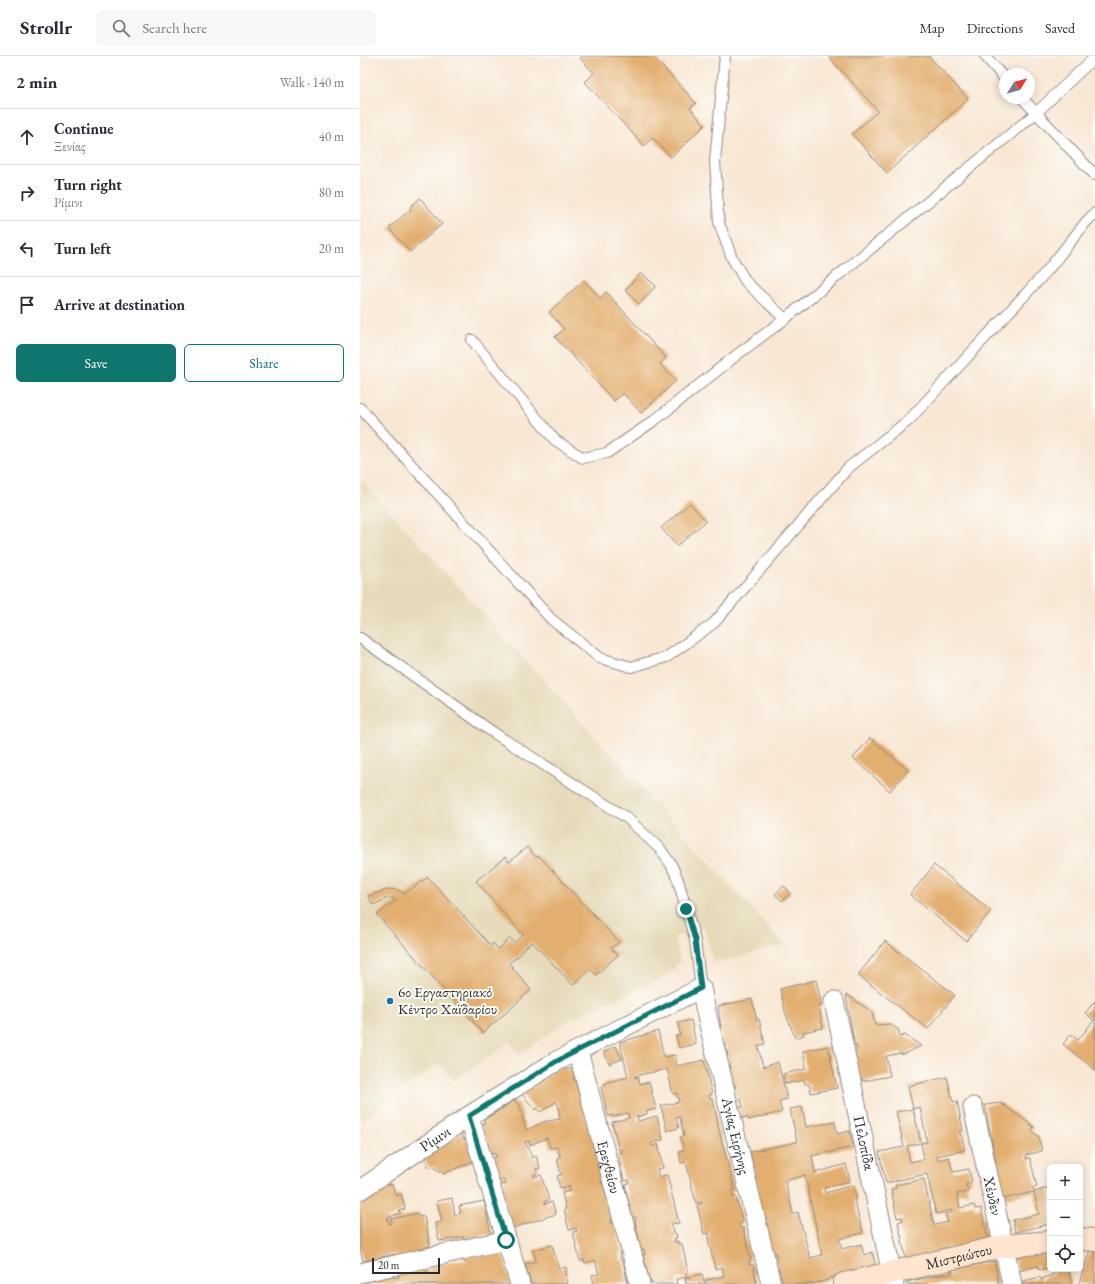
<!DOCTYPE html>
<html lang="en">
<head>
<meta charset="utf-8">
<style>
  :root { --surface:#fff; --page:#f7f7f7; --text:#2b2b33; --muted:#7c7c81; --line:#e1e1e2; --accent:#0f766e }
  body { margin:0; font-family:"EB Garamond",serif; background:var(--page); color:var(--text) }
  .controls { position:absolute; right:12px; bottom:12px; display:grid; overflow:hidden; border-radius:6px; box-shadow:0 2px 10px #0003 }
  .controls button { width:36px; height:36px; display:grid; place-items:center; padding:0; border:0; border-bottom:1px solid var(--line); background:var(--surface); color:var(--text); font:20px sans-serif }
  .compass { position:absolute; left:639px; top:12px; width:36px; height:36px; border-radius:50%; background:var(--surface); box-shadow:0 2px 10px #0003; rotate:53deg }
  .scale { position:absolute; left:12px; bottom:10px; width:68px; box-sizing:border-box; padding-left:4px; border:2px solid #2b2b2b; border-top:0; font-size:11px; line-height:14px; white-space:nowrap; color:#2b2b2b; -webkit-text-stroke:3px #fdfcf7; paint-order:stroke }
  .stop { position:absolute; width:12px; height:12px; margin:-9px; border:3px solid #0f766e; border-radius:50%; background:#fff }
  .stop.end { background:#0f766e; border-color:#fff; box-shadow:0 1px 4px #0008 }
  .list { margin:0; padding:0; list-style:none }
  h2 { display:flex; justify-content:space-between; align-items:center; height:52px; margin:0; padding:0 16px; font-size:17px }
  h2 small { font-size:13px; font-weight:400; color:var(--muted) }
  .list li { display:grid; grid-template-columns:26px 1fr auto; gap:12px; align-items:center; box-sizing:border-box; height:56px; padding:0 16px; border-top:1px solid var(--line) }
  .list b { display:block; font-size:15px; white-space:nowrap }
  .list p { margin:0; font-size:13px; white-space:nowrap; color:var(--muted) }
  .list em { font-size:13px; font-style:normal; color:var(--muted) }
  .actions { display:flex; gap:8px; padding:12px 16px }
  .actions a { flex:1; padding:9px 0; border:1px solid var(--accent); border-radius:6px; text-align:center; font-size:14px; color:var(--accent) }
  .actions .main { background:var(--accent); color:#fff }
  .icon { flex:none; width:22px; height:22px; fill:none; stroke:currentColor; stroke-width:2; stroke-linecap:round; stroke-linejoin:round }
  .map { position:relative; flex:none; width:735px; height:1228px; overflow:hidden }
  header { display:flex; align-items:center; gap:24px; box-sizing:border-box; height:56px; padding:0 20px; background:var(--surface); border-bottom:1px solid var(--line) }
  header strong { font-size:19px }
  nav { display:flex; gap:22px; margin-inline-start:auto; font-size:14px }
  .search { width:280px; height:36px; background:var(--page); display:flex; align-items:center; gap:10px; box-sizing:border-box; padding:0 14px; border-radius:6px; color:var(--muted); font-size:15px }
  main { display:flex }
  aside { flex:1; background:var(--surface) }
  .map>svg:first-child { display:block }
  .built { fill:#e6daba }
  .building { fill:#e3af70; fill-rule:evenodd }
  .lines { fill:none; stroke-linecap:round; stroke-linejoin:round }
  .lane-casing { stroke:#92897f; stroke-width:12 }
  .street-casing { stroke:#92897f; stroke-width:21 }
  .secondary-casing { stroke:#92897f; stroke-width:24 }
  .lane { stroke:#fff; stroke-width:10 }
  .street { stroke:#fff; stroke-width:19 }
  .secondary { stroke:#fde5d0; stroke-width:22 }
  .route { stroke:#0f766e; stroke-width:5 }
  .poi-dot { fill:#1f6fb2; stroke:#fdfcf7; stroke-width:1.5 }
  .labels { text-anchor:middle; stroke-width:4; stroke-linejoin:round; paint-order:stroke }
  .poi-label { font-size:15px; fill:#2b2b2b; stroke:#fdfcf7; text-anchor:start }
  .street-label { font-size:15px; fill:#2b2b2b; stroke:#fdfcf7 }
</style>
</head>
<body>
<header>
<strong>Strollr</strong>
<div class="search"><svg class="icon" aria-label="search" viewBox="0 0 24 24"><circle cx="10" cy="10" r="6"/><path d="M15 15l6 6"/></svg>Search here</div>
<nav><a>Map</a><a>Directions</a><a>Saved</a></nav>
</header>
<main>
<aside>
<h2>2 min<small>Walk · 140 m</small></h2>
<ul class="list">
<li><svg class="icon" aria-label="ahead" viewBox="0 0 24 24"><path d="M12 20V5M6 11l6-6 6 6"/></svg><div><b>Continue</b><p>Ξενίας</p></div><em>40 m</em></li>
<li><svg class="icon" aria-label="right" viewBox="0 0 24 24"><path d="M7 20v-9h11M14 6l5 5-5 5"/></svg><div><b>Turn right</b><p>Ρίμινι</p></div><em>80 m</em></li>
<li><svg class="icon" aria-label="left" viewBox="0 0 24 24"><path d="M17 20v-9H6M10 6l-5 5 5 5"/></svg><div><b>Turn left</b></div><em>20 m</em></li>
<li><svg class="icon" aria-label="arrive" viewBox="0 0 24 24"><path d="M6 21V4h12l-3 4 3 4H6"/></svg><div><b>Arrive at destination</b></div></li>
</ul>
<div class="actions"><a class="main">Save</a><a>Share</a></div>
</aside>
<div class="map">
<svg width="735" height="1228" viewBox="0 0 735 1228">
  <rect width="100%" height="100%" fill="#fdfcf7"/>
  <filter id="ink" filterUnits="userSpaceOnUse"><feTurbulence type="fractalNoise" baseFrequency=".025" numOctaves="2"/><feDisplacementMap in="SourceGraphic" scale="8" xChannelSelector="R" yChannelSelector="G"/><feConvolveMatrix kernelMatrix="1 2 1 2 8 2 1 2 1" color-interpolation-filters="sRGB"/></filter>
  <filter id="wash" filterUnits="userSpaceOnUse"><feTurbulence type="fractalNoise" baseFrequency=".012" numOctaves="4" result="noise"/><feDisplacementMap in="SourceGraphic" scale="16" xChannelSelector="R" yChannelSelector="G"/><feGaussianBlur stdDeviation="0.9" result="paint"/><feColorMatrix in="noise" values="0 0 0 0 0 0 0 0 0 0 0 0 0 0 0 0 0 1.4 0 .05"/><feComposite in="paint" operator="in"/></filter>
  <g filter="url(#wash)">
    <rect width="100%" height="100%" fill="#f8e7d3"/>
    <!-- built -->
    <polygon class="built" points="0,423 425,889 353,907 344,871 315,881 320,905 312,914 300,924 209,964 159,998 149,986 94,1025 79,1007 0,1065"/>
    <g id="blocks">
      <!-- building -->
      <g class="building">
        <polygon points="220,0 293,0 336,47 330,52 345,69 311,101 293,82 284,90 225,26 234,17 219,1"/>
        <polygon points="468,0 569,0 608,43 527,117 492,78 518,55"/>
        <polygon points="60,142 82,168 50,196 29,172 51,153 50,151"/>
        <polygon points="281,217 296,230 279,248 265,234"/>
        <polygon points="224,224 240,242 246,236 306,302 300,308 316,325 281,357 263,337 254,345 195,281 204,273 189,256"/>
        <polygon points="330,447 346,465 317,490 301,472"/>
        <polygon points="510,682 548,714 530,735 493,702"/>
        <polygon points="167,791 176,801 179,800 259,886 251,892 258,899 236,919 230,913 213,929 172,886 162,894 162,897 149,907 171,934 123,977 17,859 36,844 30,841 13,849 8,840 30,833 38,834 44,838 68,821 131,890 133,887 138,893 150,882 154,887 163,879 116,825 145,801 149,806"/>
        <polygon points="574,809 631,855 606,885 550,839"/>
        <polygon points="424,830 431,837 422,845 415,838"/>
        <polygon points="525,885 595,939 568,973 498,919"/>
        <polygon points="456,924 462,950 459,950 463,972 443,976 444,979 435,982 425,955 420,933"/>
        <polygon points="486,938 512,956 515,969 530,968 539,974 539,981 545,979 561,990 542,999 542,997 526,1000 530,1020 503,1025 502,1022 499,1022 494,995 497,994 496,989 494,989"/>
        <polygon points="392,943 397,964 399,963 405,988 398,990 403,1011 418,1006 427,1043 419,1045 422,1056 388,1064 388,1061 381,1062 378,1052 383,1051 381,1044 377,1045 374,1032 376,1031 375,1029 370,1030 363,1001 368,1000 366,989 363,990 359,972 361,972 358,950"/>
        <polygon points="735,945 735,1014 703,988 711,978 718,984 734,964 725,957"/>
        <polygon points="331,964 336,988 319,992 316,980 320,979 318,967"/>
        <polygon points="298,975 304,1001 315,999 317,1010 344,1004 352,1038 349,1039 350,1043 353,1043 358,1067 357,1067 375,1134 372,1135 373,1141 376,1141 383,1167 379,1168 380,1172 383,1171 391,1204 389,1205 389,1209 393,1208 397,1228 326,1228 325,1222 342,1218 344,1226 346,1226 346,1224 364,1220 362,1211 355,1213 348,1182 350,1182 349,1179 349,1177 344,1178 337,1149 342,1148 342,1146 336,1147 326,1106 321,1107 319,1096 324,1094 320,1081 324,1080 320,1061 316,1062 319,1072 307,1075 301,1050 319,1046 317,1037 313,1038 307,1013 275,1020 275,1022 278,1021 280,1028 289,1026 296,1053 287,1055 287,1058 277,1061 278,1065 297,1060 303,1084 291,1087 292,1090 298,1088 303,1112 297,1113 299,1121 307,1119 319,1167 311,1168 313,1177 316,1177 317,1182 314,1183 315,1186 318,1185 318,1188 322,1188 328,1216 326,1217 326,1221 316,1223 317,1228 292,1228 292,1226 290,1226 283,1199 285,1198 284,1193 281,1194 275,1165 276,1164 275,1161 272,1162 265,1128 269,1127 269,1124 264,1125 258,1097 262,1096 262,1093 259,1094 252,1066 269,1062 268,1057 252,1061 252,1059 248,1060 241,1031 245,1030 244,1027 268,1021 260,986"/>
        <polygon points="256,990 262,1003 249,1008 244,996"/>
        <polygon points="468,990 477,1032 451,1037 449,1028 445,1028 444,1024 425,1028 423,1018 446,1013 443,995"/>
        <polygon points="202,1010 206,1014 209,1013 214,1014 214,1023 218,1028 224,1056 236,1093 233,1093 234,1096 237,1096 239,1107 237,1108 238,1113 241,1112 244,1124 241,1125 241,1128 243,1127 247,1143 249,1143 254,1163 251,1164 251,1167 255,1166 262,1196 259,1196 261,1205 263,1204 268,1228 234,1228 232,1219 239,1218 235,1204 225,1207 224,1204 220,1205 213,1176 217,1175 216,1172 209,1174 204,1153 206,1153 202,1137 210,1135 209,1130 200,1132 197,1120 201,1119 197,1102 200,1101 198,1091 190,1092 187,1082 170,1089 169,1085 165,1086 167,1091 168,1091 172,1102 176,1100 180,1112 176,1113 178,1117 173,1119 174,1121 181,1119 189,1144 185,1145 185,1148 192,1146 196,1158 153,1172 139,1129 146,1128 144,1123 138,1125 131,1103 136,1101 136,1099 134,1096 130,1097 120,1069 125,1067 124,1064 155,1044 157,1048 159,1047 166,1074 183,1066 200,1063 198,1048 196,1046 180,1056 177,1052 175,1054 162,1038"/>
        <polygon points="587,1021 593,1046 597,1045 603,1075 599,1076 600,1079 601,1078 605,1094 577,1100 578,1104 589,1101 593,1116 609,1113 612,1126 606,1128 608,1136 597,1138 600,1152 614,1149 615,1153 621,1152 629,1186 591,1194 590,1191 585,1192 586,1194 546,1203 538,1166 543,1164 542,1161 537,1162 531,1133 536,1132 535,1129 564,1123 574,1169 588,1166 585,1158 592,1157 592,1154 576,1158 567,1118 526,1127 519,1096 544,1091 536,1056 553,1053 561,1087 547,1090 550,1106 564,1103 561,1087 567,1086 560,1051 553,1053 548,1030"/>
        <polygon points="641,1047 674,1071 671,1074 679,1081 682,1095 666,1099 666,1103 670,1102 677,1131 673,1132 674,1136 643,1143 632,1108 636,1108 625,1049"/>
        <path d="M442,1051L446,1071L475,1066L477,1078L490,1075L493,1091L452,1100L455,1117L486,1108L490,1125L464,1132L465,1137L493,1129L497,1143L494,1144L503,1177L479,1183L482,1193L501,1188L504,1199L512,1196L516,1211L469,1222L468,1224L452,1228H432L427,1226L423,1227L419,1213L417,1214L414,1202L417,1201L415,1195L410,1196L403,1169L407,1167L406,1162L403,1163L396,1136L399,1135L390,1096L437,1086L430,1053ZM445,1119L462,1199L450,1202L438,1156L433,1158L425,1125Z"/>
        <polygon points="101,1077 104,1084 107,1082 114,1101 111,1103 112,1106 83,1118 81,1114 78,1116 74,1110 71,1112 68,1110 65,1104 67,1102 66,1100"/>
        <polygon points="26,1126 28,1129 32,1128 36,1140 41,1138 45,1153 39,1155 41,1157 27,1162 29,1168 32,1167 31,1163 58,1157 59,1161 64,1160 70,1190 66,1191 67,1195 36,1202 36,1198 3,1205 0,1192 0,1144"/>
        <polygon points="688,1132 690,1140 690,1168 655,1176 653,1164 679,1158 674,1136"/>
        <polygon points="92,1142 95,1159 101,1157 99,1150 124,1145 131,1178 104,1183 103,1181 79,1185 75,1167 82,1166 77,1145"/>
        <polygon points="192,1189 199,1213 206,1211 207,1228 171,1228 165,1208 176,1205 173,1194"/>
        <polygon points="731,1191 735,1193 735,1228 721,1228 719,1227"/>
        <polygon points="142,1195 151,1228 0,1228 0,1227 33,1220 34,1222 39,1221 38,1217 65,1212 66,1216 69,1215 68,1211 103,1203 104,1206 106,1206 105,1202"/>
        <polygon points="690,1196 690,1211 679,1214 678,1210 658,1215 654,1202 675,1197 675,1199"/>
        <polygon points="634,1205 639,1228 547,1228 546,1226 585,1218 585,1219 592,1218 592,1214"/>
        <polygon points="692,1213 708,1213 712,1228 661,1228 660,1226 680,1221 681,1224 683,1224 683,1222 693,1219"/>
      </g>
    </g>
  </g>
  <g filter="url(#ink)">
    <use href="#blocks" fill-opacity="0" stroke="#92897f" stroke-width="1"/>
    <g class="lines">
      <defs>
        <g id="lane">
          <polyline points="365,0 355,105 359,167 372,202 386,226 425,263"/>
          <polyline points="625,0 645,23"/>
          <polyline points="662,42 735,119"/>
          <polyline points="112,284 195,384 223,402 247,397 295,364 378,298 425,263 676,57 735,1"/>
          <polyline points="0,352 191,563 240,602 271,611 307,601 354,567 488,412 549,364 687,215 726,166 735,157"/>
          <polyline points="0,582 134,677 267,762 300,793 311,808 318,824 335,884 341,932"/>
        </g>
        <g id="street">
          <path id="s1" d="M474,945L534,1228"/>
          <path id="s2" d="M218,995L280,1228"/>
          <path id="s3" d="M613,1051L652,1228"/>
          <polyline points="109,1060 160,1228"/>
          <path id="s4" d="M0,1134L109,1060L197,1005L341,932L347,960L411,1228"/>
          <polyline points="0,1217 146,1184"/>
        </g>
        <g id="secondary">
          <polyline points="720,1183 735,1184"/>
          <path id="s5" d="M484,1228L644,1190L690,1186"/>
        </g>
      </defs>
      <!-- lane casing -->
      <use href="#lane" class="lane-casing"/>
      <!-- street casing -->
      <use href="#street" class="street-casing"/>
      <!-- secondary casing -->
      <use href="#secondary" class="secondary-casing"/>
      <!-- lane -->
      <use href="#lane" class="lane"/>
      <!-- street -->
      <use href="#street" class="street"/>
      <!-- secondary -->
      <use href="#secondary" class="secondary"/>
    </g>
  </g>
  <g class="lines" filter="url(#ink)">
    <!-- route -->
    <polyline class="route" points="146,1184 109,1060 197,1005 341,932 335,884 326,853"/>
  </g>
  <!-- markers -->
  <circle class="poi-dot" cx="30" cy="945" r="4"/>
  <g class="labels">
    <!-- poi labels -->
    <g class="poi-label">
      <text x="38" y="941">6ο Εργαστηριακό<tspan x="38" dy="17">Κέντρο Χαϊδαρίου</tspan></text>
    </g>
    <!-- street labels -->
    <g class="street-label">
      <text dy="5" stroke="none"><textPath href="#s4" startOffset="549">Αγίας Ειρήνης</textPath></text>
      <text dy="5" stroke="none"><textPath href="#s4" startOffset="91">Ρίμινι</textPath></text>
      <text dy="5" stroke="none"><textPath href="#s1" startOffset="145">Πελοπίδα</textPath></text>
      <text dy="5" stroke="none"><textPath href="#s2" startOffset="120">Ερεχθείου</textPath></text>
      <text dy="5" stroke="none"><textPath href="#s3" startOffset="91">Χέυδεν</textPath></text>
      <text dy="5" stroke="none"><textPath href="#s5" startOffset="118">Μιστριώτου</textPath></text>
    </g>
  </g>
</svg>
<div class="controls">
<button>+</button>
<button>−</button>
<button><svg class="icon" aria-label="locate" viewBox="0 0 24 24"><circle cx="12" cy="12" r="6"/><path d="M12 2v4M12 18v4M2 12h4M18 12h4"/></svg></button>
</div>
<svg class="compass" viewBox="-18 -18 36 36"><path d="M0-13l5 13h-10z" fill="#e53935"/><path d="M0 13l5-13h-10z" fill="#7c7c81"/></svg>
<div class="scale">20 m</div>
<div class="stop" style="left:146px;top:1184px"></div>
<div class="stop end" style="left:326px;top:853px"></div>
</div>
</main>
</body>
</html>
